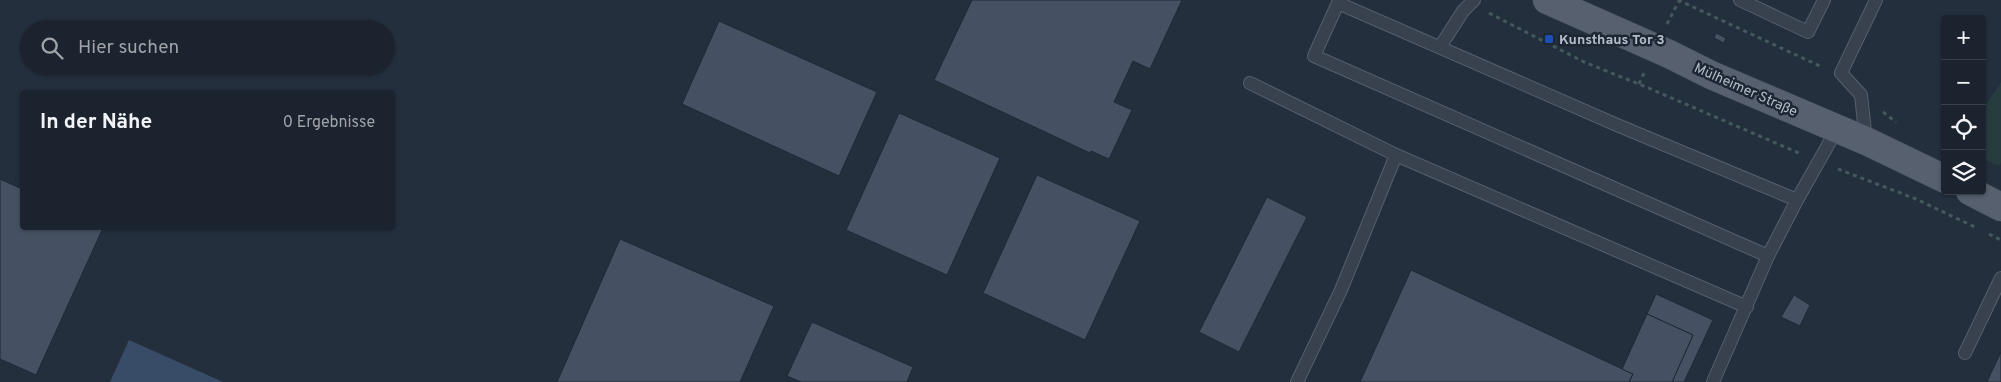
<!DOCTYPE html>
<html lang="de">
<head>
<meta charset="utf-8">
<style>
  :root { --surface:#1b232e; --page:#282f3a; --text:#f1f3f6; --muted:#a0a4aa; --line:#39404a }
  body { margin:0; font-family:Overpass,sans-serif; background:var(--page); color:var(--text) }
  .controls { position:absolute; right:15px; top:15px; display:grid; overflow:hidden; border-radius:5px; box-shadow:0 1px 4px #0004 }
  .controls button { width:45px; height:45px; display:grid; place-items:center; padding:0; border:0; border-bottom:1px solid var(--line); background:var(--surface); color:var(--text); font:25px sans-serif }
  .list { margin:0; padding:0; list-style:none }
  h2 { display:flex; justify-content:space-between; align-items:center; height:65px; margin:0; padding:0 20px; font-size:21px }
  h2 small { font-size:16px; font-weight:400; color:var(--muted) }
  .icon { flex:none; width:28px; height:28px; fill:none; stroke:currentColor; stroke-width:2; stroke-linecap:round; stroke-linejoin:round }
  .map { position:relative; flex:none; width:2001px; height:382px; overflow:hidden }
  .search { position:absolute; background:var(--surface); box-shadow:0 1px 4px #0004; left:20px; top:20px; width:375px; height:55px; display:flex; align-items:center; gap:12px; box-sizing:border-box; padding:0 18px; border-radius:28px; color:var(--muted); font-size:19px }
  .panel { position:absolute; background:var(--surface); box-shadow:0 1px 4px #0004; left:20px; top:90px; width:375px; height:140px; border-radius:5px }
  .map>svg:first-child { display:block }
  .green { fill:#263c3f }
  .water { fill:#394c67 }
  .building { fill:#455162; stroke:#1f2835 }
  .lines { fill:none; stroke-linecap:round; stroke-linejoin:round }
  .lane-casing { stroke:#565f6c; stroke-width:14 }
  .primary-casing { stroke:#414a57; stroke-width:29 }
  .path { stroke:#44595c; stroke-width:3; stroke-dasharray:4 4; stroke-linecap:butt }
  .lane { stroke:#38414e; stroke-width:12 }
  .primary { stroke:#56606e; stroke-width:28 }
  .transit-dot { fill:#1a4fb4; stroke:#1d2633; stroke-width:2 }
  .labels { text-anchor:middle; stroke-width:5; stroke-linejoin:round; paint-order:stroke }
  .poi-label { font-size:14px; font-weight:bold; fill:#b4bcc9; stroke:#1d2633; text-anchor:start }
  .street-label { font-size:14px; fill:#b4bcc9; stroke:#1d2633 }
</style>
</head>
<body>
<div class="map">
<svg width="2001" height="382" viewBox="0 0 2001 382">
  <rect width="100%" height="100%" fill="#242f3e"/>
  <!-- green -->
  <polygon class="green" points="2001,82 2001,163 1999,166 1982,158 1982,111"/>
  <!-- water -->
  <polygon class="water" points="129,340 223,382 110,382"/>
  <!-- building -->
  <g class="building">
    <polygon points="972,0 1182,0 1150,69 1133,61 1114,102 1132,110 1109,159 1091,151 1090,153 934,80"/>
    <polygon points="719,21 877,92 839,176 682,104"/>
    <polygon points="1716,33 1726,38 1724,43 1714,38"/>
    <polygon points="899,113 1000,158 947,275 846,230"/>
    <polygon points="1037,175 1140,221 1085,340 983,293"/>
    <polygon points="0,179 22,189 22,228 103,228 36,375 0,359"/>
    <polygon points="1267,197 1307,217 1239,352 1199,332"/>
    <polygon points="620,239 774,306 740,382 557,382"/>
    <polygon points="1411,270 1633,374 1629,382 1360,382"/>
    <polygon points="1656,294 1713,320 1684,382 1672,382 1693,335 1647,314"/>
    <polygon points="1794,295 1810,305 1800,326 1781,317"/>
    <polygon points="1647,314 1693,335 1672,382 1629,382 1633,374 1622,369"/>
    <polygon points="812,322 913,367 907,382 801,382 787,376"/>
    <polygon points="2001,352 2001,382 1987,382 1991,373"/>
  </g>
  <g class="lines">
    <defs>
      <g id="lane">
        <polyline points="1740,0 1808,32 1824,0"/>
        <polygon points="1338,3 1617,125 1797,200 1768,256 1314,56"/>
        <polyline points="1440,47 1463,11 1474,0"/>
        <polyline points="1250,83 1396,155 1747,307"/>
        <polyline points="1866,141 1861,95 1841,73 1876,0"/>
        <polyline points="1797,200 1837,129"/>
        <polyline points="1965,353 2001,278"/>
        <polyline points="1297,382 1341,290 1396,155"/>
        <polyline points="1713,382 1768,256"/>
      </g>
      <g id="primary">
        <polyline points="1547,0 1669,54 1711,75 1866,141 1945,179"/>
        <polyline points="1970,191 2001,207"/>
      </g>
    </defs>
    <!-- lane casing -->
    <use href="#lane" class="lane-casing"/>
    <!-- primary casing -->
    <use href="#primary" class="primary-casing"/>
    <!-- path -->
    <g class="path">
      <polyline points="1678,0 1822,67"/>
      <polyline points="1489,13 1584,62 1639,84 1799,153"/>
      <polyline points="1667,24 1679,1"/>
      <polyline points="1639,84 1644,73"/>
      <polyline points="1883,112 1896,122"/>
      <polyline points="1838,169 1916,199 1977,228"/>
      <polyline points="1989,234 2001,240"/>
    </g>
    <!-- lane -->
    <use href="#lane" class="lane"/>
    <!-- primary -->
    <use href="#primary" class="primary"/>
  </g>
  <!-- markers -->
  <rect class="transit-dot" x="1544" y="34" width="10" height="10" rx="2.5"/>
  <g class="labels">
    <!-- poi labels -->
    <g class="poi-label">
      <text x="1559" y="44">Kunsthaus Tor 3</text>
    </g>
    <!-- street labels -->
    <g class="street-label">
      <text transform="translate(1746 89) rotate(24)" y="5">Mülheimer Straße</text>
    </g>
  </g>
</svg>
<div class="controls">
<button>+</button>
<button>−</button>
<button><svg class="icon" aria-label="locate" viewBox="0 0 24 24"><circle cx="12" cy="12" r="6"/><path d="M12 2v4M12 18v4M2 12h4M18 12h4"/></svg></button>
<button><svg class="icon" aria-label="layers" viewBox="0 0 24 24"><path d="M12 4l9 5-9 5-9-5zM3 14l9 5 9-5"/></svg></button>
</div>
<div class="search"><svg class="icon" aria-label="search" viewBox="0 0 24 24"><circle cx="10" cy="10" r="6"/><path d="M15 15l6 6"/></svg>Hier suchen</div>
<section class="panel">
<h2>In der Nähe<small>0 Ergebnisse</small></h2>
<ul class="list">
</ul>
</section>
</div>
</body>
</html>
